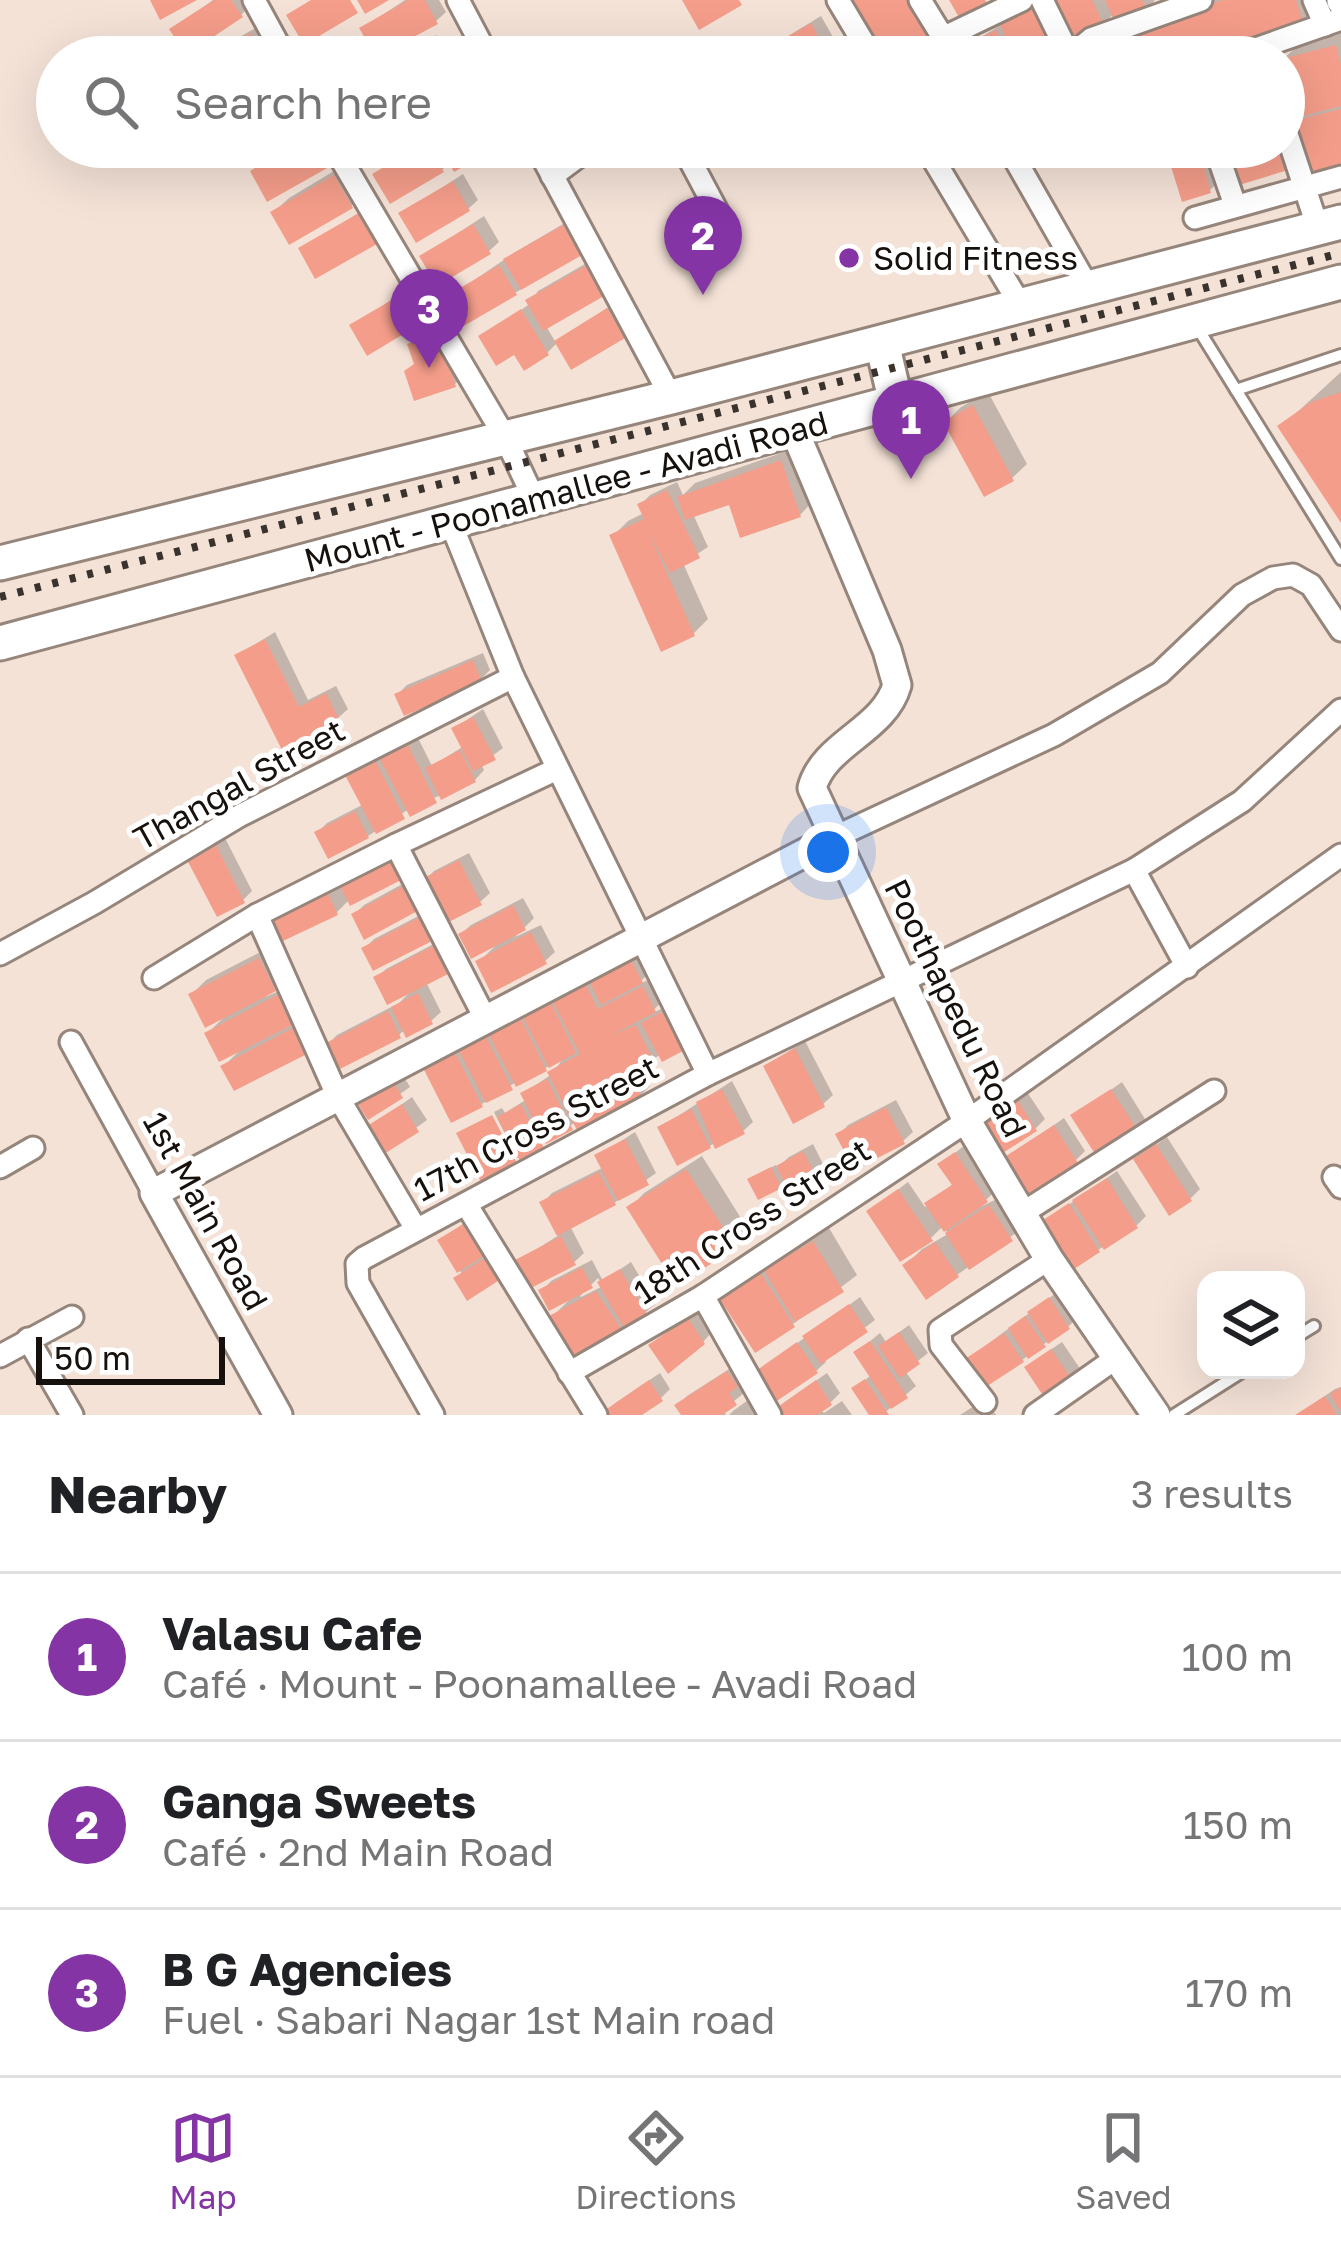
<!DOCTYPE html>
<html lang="en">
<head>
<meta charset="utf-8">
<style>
  :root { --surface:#fff; --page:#f6f6f6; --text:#202124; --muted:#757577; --line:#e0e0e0; --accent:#8434a4 }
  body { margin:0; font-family:"Golos Text",sans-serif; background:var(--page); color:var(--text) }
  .controls { position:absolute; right:36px; bottom:36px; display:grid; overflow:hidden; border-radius:24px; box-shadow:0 12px 48px #0002 }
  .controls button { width:108px; height:108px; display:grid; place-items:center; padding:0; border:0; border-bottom:3px solid var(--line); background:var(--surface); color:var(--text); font:60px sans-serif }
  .scale { position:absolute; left:36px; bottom:30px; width:189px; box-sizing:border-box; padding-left:12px; border:6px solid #17110d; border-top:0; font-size:33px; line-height:42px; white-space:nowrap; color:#17110d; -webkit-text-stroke:9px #fff; paint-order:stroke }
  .you { position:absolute; left:828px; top:852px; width:42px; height:42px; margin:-30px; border:9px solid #fff; border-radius:50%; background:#1a73e8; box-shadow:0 0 0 18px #1a73e833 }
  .badge { display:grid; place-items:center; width:78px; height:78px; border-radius:50%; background:var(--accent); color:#fff; font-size:39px; font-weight:700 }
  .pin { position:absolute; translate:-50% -99px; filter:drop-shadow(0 3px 6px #0008) }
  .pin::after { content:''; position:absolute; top:63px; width:42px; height:36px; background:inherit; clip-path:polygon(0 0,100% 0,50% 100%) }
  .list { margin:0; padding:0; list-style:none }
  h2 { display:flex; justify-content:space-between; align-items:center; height:156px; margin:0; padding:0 48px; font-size:51px }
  h2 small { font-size:39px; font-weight:400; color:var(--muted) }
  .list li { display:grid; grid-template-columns:78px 1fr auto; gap:36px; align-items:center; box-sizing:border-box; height:168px; padding:0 48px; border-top:3px solid var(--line) }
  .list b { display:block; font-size:45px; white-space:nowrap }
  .list p { margin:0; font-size:39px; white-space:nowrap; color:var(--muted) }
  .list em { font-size:39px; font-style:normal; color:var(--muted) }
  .icon { flex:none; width:66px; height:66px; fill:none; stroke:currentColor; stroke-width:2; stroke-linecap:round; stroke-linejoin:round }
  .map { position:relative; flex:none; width:1341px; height:1415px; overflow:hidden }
  .search { position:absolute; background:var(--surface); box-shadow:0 12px 48px #0002; left:36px; right:36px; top:36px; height:132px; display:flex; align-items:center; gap:30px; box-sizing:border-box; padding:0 42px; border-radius:66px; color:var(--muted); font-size:45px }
  .sheet { height:660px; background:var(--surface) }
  nav { display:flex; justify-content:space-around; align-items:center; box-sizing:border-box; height:168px; border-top:3px solid var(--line); background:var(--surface); font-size:33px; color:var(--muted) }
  nav a { display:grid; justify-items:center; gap:6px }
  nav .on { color:var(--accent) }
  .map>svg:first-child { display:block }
  .shadow { fill:#0003; fill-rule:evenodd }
  .building { fill:#f49d8a }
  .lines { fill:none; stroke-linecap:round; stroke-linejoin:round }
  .service-casing { stroke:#96857b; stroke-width:16 }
  .minor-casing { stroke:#96857b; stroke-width:27 }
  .tertiary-casing { stroke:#96857b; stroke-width:33 }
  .primary-casing { stroke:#96857b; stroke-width:39 }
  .service { stroke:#fff; stroke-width:10 }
  .minor { stroke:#fff; stroke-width:21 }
  .tertiary { stroke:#fff; stroke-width:27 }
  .primary { stroke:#fff; stroke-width:33 }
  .rail { stroke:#39322d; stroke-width:8; stroke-dasharray:6 12; stroke-linecap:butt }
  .poi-dot { fill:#8434a4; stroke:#fff; stroke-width:4.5 }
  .labels { text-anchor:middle; stroke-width:10; stroke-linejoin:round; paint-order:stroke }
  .poi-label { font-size:33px; fill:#17110d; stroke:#fff; text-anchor:start }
  .street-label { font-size:33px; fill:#17110d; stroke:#fff }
</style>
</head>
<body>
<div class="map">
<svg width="1341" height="1415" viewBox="0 0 1341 1415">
  <rect width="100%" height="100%" fill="#f4e2d7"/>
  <!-- shadow -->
  <g class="shadow">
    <polygon points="213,0 246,0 250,6 241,15 173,29"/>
    <polygon points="405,0 439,0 446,12 436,21 363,28"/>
    <polygon points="850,0 935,0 962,48 1003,24 1017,0 1155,0 1140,17 1190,0 1322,0 1324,6 1304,26 1211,57 1098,57 1114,25 1114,13 1103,25 1065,29 1078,57 964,57 958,46 947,57 882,57"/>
    <polygon points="821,16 833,37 824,46 805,57 754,57"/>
    <polygon points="1341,23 1341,167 1306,149 1233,167 1210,190 1168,147 1284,147 1284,58 1317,29"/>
    <polygon points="261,25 270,42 261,52 251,57 204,57"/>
    <polygon points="436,35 448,57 397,57 398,57"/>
    <polygon points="290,147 332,147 336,155 327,165 254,172"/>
    <polygon points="416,147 491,147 451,161 442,170 376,175"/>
    <polygon points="349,162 366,191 351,206 274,212 289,198"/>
    <polygon points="463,174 478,200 468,209 402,214"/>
    <polygon points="370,206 384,232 375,242 302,248"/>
    <polygon points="484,216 499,242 489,251 423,256"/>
    <polygon points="575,217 590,243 580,253 515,293 448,298 517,251"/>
    <polygon points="597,257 612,284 546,326 556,343 618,301 633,327 623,336 558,342 547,353 515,351 482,337 531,303 538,291"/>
    <polygon points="412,286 427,312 418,322 353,326"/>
    <polygon points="447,326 464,375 454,385 417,363 411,344 420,335"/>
    <polygon points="1341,372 1341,517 1281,427"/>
    <polygon points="988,392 1027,464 1012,478 946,422 961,407"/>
    <polygon points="796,448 814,500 800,515 731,501 693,514 708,547 683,563 708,619 693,634 613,536 628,521 644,513 640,505 650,495 677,482 683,495 695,483"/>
    <polygon points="275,632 308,700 336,686 348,709 338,718 284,746 238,655"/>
    <polygon points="483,653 490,670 481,679 398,694 407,685"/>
    <polygon points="483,709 503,748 481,764 484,770 475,780 409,809 368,836 318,832 327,823 364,804 349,776 359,766 417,736 432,766 464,746 455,728"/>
    <polygon points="224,836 252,891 243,900 199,849"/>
    <polygon points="469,853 490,893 480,902 354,915 364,905 417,876 421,884 434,871"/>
    <polygon points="351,873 350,899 336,913 284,937 334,879 338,887"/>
    <polygon points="523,898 534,918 515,937 541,925 555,952 545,961 479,962 498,943 461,934 471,925"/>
    <polygon points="430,910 440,930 430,939 365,948 374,939"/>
    <polygon points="447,937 426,982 441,1012 431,1021 405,1029 399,1035 328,1044 337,1035 399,1003 410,992 377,978 386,969"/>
    <polygon points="274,945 289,974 265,997 289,987 301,1012 285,1028 303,1020 314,1042 305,1051 224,1066 241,1049 208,1033 226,1015 191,995 206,980"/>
    <polygon points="638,947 651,971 637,985 653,978 664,1000 648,1015 672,1004 690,1039 681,1048 661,1054 640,1068 650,1086 640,1096 576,1122 517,1158 494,1112 502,1108 505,1113 527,1099 524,1093 552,1074 562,1060 516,1082 482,1104 421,1058"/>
    <polygon points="805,1041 833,1095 823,1104 766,1066"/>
    <polygon points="398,1067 410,1087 369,1116"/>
    <polygon points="732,1081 753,1122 743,1131 709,1146 661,1127"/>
    <polygon points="1122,1082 1145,1119 1136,1128 1074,1116"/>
    <polygon points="1025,1089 1045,1119 1035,1129 980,1121"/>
    <polygon points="412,1097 427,1120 385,1150 370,1127"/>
    <polygon points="896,1100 913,1132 903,1141 839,1135 848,1125"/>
    <polygon points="1064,1118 1085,1151 1076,1160 1007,1158"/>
    <polygon points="635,1132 656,1173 614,1203 570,1226 584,1253 570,1266 518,1261 559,1235 543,1203 552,1193 604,1167 598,1156"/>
    <polygon points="1167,1137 1200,1189 1190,1199 1137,1159"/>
    <polygon points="813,1144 829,1176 820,1185 786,1180 780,1185 755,1176 776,1165 777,1168 789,1157"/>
    <polygon points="965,1145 996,1190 978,1208 999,1198 1020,1230 957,1275 906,1265 922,1249 948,1234 943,1226 924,1245 870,1211 908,1182 925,1207 954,1183 941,1164"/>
    <polygon points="702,1156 749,1231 734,1245 630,1208 644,1193"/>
    <polygon points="1117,1171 1146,1216 1137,1225 1098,1250 1041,1224"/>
    <polygon points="475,1215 508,1267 462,1274 440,1241"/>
    <polygon points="829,1228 857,1275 793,1324 723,1298 738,1284"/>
    <path d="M592,1260L603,1281L631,1262L656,1304L622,1330L552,1317L572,1297L542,1291L551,1281ZM598,1278L603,1286L581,1297L580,1296Z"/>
    <polygon points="1060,1290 1078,1317 1069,1326 1022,1360 965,1361"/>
    <polygon points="860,1297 875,1320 824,1358 826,1362 816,1371 754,1375"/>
    <polygon points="698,1311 712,1332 703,1342 652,1345"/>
    <polygon points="909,1325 928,1353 905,1371 916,1386 882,1415 855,1389 871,1375 857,1352 880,1333 886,1342"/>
    <polygon points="1062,1342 1081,1370 1071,1379 1037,1359"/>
    <polygon points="737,1364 745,1376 738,1383 744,1393 723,1410 726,1415 684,1415 678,1406 687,1396"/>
    <polygon points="660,1373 670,1389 661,1398 614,1404"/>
    <polygon points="827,1373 840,1393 822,1411 824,1413 842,1401 852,1415 778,1415 776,1411 785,1402"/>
    <polygon points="1341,1387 1341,1415 1297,1415 1335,1389"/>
    <polygon points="751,1398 762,1415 729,1415 733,1411"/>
    <polygon points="985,1399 996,1415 960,1415"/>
  </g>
  <!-- building -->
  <g class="building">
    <polygon points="150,0 197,0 160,20"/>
    <polygon points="214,0 231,0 243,17 186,55 169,29"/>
    <polygon points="311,0 350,0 358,13 304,45 286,15"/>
    <polygon points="357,0 389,0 365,14"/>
    <polygon points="408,0 425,0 438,24 376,57 359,28"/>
    <polygon points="682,0 739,0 742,5 699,30"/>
    <polygon points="846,0 912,0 945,57 878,57"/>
    <polygon points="949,0 985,0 987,3 960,19"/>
    <polygon points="1032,0 1057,57 1014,57 996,15"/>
    <polygon points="1055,0 1092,0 1105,28 1075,42"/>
    <polygon points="1105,0 1142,0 1148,13 1117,27"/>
    <polygon points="1223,0 1296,0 1305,29 1220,57 1095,57 1091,44"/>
    <polygon points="811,23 825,49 811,57 752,57"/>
    <polygon points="996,30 1010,57 961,57 957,50"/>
    <polygon points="251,33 263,54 206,57"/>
    <polygon points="426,43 434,57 400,57"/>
    <polygon points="1336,45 1341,65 1341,106 1299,117 1285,58"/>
    <polygon points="1341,109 1341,170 1309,178 1296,120"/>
    <polygon points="238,147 271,147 246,161"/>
    <polygon points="292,147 317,147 329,167 267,202 250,171"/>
    <polygon points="356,147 397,147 366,165"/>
    <polygon points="418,147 429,147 444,172 390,204 372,174"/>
    <polygon points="440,147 497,147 454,172"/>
    <polygon points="1165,147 1198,147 1211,193 1182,202"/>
    <polygon points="1224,147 1281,147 1288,170 1236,186"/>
    <polygon points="334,175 353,208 289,245 270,212"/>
    <polygon points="453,181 470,211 416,243 398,213"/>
    <polygon points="359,213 377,244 315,279 298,248"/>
    <polygon points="473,224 491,254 437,286 419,256"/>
    <polygon points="565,224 582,255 521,290 503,259"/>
    <polygon points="499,265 517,295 462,327 445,297"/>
    <polygon points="587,265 604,296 543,331 525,300"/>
    <polygon points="402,294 420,324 367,356 349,325"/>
    <polygon points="607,308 625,338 571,370 554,341"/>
    <polygon points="521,309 549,355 524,371 514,355 496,366 478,336"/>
    <polygon points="438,333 456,387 414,401 404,371 414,364 407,344"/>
    <polygon points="1341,392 1341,523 1277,426 1311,402"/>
    <polygon points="973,405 1014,481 984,497 943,422"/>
    <polygon points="781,460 801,517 740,538 729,505 685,520 677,497"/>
    <polygon points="667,490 700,558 670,573 648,531 695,636 661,652 609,535 644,519 637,504"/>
    <polygon points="265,639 299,707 326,693 340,721 282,750 234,655"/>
    <polygon points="473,660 482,682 404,716 394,694"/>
    <polygon points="473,717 496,760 473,771 451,728"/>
    <polygon points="407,743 437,803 410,817 379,757"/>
    <polygon points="460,750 476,782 441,800 425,768"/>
    <polygon points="375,760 405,819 376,834 345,775"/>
    <polygon points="355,811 369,838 328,859 314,832"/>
    <polygon points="215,843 245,903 217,917 186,858"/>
    <polygon points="391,856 403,879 350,906 338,882"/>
    <polygon points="459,860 482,905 443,925 420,880"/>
    <polygon points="407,884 421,909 364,940 351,914"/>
    <polygon points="325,887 338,915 283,941 270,913"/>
    <polygon points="513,905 526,930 471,959 458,934"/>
    <polygon points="420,917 432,941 373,971 361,948"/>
    <polygon points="531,932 547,964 491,993 475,961"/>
    <polygon points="437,944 452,972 387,1005 373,977"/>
    <polygon points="628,954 643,983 601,1005 587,976"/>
    <polygon points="259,958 276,991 205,1028 188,994"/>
    <polygon points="582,977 598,1009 643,986 656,1012 611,1035 636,1025 655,1064 631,1076 642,1098 578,1132 547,1072 580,1054 549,994"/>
    <polygon points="418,993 433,1024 406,1038 391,1007"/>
    <polygon points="279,994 294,1024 219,1062 204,1033"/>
    <polygon points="548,997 576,1053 549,1068 520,1011"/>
    <polygon points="388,1011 401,1038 338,1070 324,1044"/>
    <polygon points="662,1012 683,1051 662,1062 641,1023"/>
    <polygon points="518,1013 547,1071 516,1087 486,1029"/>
    <polygon points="480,1025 513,1090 486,1103 453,1039"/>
    <polygon points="293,1028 307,1054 234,1091 220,1066"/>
    <polygon points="449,1041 483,1107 451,1123 418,1058"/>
    <polygon points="795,1048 825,1107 793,1124 763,1066"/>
    <polygon points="388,1074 403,1098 368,1120 353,1096"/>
    <polygon points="547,1079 573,1130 546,1144 520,1093"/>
    <polygon points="722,1089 745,1134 715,1149 696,1102"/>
    <polygon points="1111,1089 1138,1131 1097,1157 1070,1115"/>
    <polygon points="1015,1096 1037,1131 998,1156 976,1121"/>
    <polygon points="402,1104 419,1132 384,1154 367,1126"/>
    <polygon points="521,1104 544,1148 520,1161 497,1117"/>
    <polygon points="886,1107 905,1144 854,1170 835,1134"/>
    <polygon points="691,1109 711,1148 677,1166 657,1127"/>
    <polygon points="492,1115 517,1163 481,1182 456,1133"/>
    <polygon points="1054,1125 1078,1163 1027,1195 1003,1158"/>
    <polygon points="625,1139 649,1185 618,1201 594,1155"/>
    <polygon points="1156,1144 1192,1201 1169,1216 1133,1159"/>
    <polygon points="803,1151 822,1188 794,1202 776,1166"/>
    <polygon points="955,1152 988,1202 944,1232 924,1203 952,1185 937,1164"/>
    <polygon points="771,1167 782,1188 758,1200 747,1179"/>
    <polygon points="686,1169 736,1248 676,1286 626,1207"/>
    <polygon points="599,1172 616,1205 557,1236 539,1202"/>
    <polygon points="1107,1178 1138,1228 1104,1250 1072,1200"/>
    <polygon points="898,1189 933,1241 900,1262 866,1211"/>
    <polygon points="1069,1203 1100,1252 1068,1273 1037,1224"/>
    <polygon points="989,1205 1013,1241 969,1270 945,1233"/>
    <polygon points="465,1223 485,1255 457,1273 437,1240"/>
    <polygon points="561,1236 576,1265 529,1289 515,1260"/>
    <polygon points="813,1241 844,1292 795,1322 764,1270"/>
    <polygon points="935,1242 959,1277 926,1300 902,1265"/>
    <polygon points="487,1257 501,1279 467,1301 453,1278"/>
    <polygon points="582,1267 593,1288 549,1311 538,1290"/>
    <polygon points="620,1269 648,1316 625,1329 597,1282"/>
    <polygon points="760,1272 795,1327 755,1353 719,1298"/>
    <polygon points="596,1291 624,1333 571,1360 549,1316"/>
    <polygon points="1049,1297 1070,1329 1048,1344 1027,1312"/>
    <polygon points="849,1304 868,1332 821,1364 802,1336"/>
    <polygon points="1025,1316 1046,1347 1028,1359 1008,1328"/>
    <polygon points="688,1318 705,1344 668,1374 648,1345"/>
    <polygon points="899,1332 920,1364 900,1378 878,1346"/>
    <polygon points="1004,1333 1024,1362 981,1390 962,1361"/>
    <polygon points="870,1341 908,1398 891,1409 853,1352"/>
    <polygon points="797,1342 818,1373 771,1405 750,1375"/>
    <polygon points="1051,1349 1073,1381 1046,1400 1024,1367"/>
    <polygon points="727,1371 738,1387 729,1393 737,1405 722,1415 681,1415 674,1405"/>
    <polygon points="865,1379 889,1415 869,1415 851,1388"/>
    <polygon points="649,1380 663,1401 642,1415 598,1415"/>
    <polygon points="816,1380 832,1405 817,1415 775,1415 772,1411"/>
    <polygon points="1341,1387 1341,1412 1330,1394"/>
    <polygon points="1325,1396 1337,1415 1295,1415"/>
  </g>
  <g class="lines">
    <defs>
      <g id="service">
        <polyline points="1197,327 1341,559"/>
        <polyline points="1236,390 1341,355"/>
        <polyline points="1296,1337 1314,1326"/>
        <polyline points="1174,1415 1245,1370"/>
      </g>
      <g id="minor">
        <polyline points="254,0 285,57"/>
        <polyline points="458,0 488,57"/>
        <polyline points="838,0 872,57"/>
        <polyline points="920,0 939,31 947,36 1022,0"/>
        <polyline points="1042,0 1070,57"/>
        <polyline points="1314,0 1325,25"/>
        <polyline points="1085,57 1085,44 1091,39 1201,0"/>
        <polyline points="1233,57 1341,19"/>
        <polyline points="1284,125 1318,228"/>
        <polyline points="334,147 506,439 534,499"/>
        <polyline points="537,147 671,397"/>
        <polyline points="683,147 726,228"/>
        <polyline points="926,147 1021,306"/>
        <polyline points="1008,147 1089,289"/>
        <polyline points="1215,147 1235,205"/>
        <polyline points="552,176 591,147"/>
        <polyline points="1195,218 1341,177"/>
        <polyline points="450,521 513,677 708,1074"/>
        <polyline points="833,838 1054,735 1160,673 1242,595 1273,578 1293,575 1311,585 1341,630"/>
        <polyline points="396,845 257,915 338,1097 416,1229"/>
        <polyline points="1134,870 1187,967"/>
        <polyline points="0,954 94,903 239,816 513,677"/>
        <polyline points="154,978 257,915"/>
        <polyline points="486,1020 396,845 557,769"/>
        <polyline points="71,1042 154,1193"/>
        <polyline points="0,1167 33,1148"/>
        <polyline points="1334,1177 1341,1187"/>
        <polyline points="466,1204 596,1415"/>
        <polyline points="1021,1214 1214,1091"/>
        <polyline points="703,1296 770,1415"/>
        <polyline points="28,1339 72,1415"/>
        <polyline points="0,1356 72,1317"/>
        <polyline points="569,1373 703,1296 967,1121 1341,855"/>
        <polyline points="985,1402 941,1345 940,1330 1049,1259"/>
        <polyline points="433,1415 358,1283 357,1264 364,1258 708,1074 1134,870 1242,801 1341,710"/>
        <polyline points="1035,1415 1119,1356"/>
      </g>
      <g id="tertiary">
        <polyline points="1341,0 1341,1"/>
        <path d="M795,432L887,650L897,685C884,731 824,743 812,788L967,1121L1049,1259L1156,1415"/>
        <polyline points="278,1415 154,1193 833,838"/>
      </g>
      <g id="primary">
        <polyline points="882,343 896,403"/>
        <polyline points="0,563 671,397 1341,222"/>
        <polyline points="0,643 1341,282"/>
      </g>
    </defs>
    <!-- service casing -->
    <use href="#service" class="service-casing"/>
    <!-- minor casing -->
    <use href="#minor" class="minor-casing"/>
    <!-- tertiary casing -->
    <use href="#tertiary" class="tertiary-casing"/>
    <!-- primary casing -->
    <use href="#primary" class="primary-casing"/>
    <!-- service -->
    <use href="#service" class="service"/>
    <!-- minor -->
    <use href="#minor" class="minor"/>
    <!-- tertiary -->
    <use href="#tertiary" class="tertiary"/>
    <!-- primary -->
    <use href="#primary" class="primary"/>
    <!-- rail -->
    <polyline class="rail" points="0,597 1341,253"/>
  </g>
  <!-- markers -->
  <circle class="poi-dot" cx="849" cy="258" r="12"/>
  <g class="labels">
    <!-- poi labels -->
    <g class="poi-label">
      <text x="873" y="270">Solid Fitness</text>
    </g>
    <!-- street labels -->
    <g class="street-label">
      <text transform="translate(566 491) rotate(-15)" y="12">Mount - Poonamallee - Avadi Road</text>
      <text transform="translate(239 784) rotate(-29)" y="12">Thangal Street</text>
      <text transform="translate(956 1008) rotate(64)" y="12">Poothapedu Road</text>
      <text transform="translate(536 1128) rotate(-28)" y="12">17th Cross Street</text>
      <text transform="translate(206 1211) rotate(61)" y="12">1st Main Road</text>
      <text transform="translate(752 1221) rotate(-33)" y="12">18th Cross Street</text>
    </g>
  </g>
</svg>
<div class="controls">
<button><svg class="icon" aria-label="layers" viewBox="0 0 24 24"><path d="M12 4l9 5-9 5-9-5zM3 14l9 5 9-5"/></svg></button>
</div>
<div class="scale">50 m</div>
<div class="you"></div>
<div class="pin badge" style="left:911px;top:479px">1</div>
<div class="pin badge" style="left:703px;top:295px">2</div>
<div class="pin badge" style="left:429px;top:368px">3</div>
<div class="search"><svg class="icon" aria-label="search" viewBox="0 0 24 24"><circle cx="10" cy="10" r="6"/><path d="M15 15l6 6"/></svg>Search here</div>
</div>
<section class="sheet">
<h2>Nearby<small>3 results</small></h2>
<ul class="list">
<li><span class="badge">1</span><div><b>Valasu Cafe</b><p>Café · Mount - Poonamallee - Avadi Road</p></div><em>100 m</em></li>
<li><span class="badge">2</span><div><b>Ganga Sweets</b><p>Café · 2nd Main Road</p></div><em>150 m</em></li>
<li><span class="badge">3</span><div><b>B G Agencies</b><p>Fuel · Sabari Nagar 1st Main road</p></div><em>170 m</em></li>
</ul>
</section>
<nav>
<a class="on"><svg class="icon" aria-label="map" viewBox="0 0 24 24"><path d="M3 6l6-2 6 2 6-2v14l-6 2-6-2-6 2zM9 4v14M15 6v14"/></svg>Map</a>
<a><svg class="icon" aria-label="directions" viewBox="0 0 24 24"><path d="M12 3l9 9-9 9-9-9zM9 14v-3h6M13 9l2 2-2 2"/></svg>Directions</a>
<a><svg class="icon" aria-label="saved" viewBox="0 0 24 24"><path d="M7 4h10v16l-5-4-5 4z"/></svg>Saved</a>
</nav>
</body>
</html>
